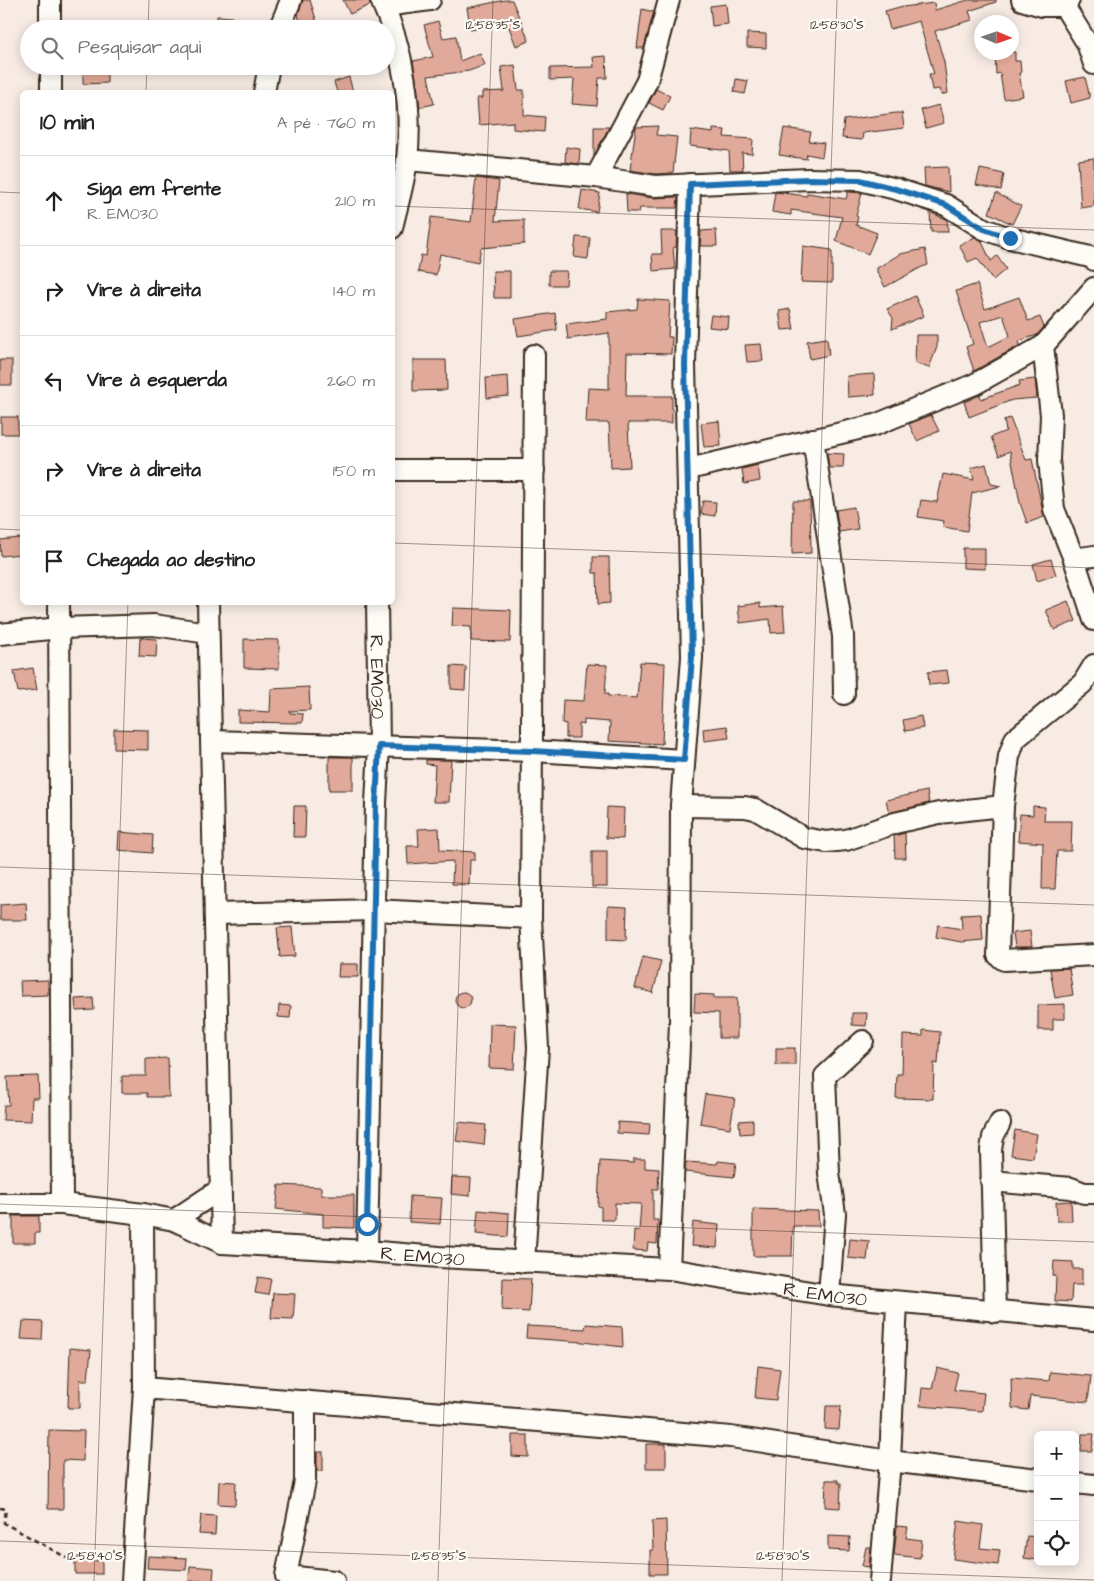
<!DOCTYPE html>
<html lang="pt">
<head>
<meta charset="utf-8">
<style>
  :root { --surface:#fff; --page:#f2f2f2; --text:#222; --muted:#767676; --line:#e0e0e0 }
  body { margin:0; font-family:"Architects Daughter",sans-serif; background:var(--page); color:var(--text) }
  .controls { position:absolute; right:15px; bottom:15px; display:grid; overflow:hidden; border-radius:8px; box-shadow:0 2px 12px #0003 }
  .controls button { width:45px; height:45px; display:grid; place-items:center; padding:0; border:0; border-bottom:1px solid var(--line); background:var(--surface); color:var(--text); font:25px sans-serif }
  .compass { position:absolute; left:974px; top:15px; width:45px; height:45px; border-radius:50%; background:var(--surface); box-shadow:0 2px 12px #0003; rotate:92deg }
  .stop { position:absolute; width:15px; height:15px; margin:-11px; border:4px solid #1f6fb2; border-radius:50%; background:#fff }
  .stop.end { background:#1f6fb2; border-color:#fff; box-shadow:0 1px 5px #0008 }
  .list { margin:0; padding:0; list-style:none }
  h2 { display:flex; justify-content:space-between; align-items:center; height:65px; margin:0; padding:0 20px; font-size:21px }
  h2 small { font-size:16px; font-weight:400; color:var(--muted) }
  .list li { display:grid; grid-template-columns:32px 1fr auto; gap:15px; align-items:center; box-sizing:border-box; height:90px; padding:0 20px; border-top:1px solid var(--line) }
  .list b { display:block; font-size:19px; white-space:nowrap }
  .list p { margin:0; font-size:16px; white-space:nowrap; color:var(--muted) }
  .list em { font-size:16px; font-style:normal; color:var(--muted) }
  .icon { flex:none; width:28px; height:28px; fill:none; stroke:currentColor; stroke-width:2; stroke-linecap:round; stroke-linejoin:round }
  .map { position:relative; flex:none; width:1094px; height:1581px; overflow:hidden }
  .search { position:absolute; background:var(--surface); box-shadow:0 2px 12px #0003; left:20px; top:20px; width:375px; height:55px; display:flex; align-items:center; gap:12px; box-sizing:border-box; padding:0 18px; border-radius:28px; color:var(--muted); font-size:19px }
  .panel { position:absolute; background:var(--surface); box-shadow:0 2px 12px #0003; left:20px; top:90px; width:375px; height:515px; border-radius:8px }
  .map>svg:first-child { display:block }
  .building { fill:#e1a999; stroke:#3b2a1e; fill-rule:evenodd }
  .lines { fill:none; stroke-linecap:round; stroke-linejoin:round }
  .minor-casing { stroke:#3b2a1e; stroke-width:24 }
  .path { stroke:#3b2a1e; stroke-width:2.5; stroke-dasharray:5 4; stroke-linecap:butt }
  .minor { stroke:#fdfcf7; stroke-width:20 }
  .route { stroke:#1f6fb2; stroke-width:6 }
  .ticks { fill:none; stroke:#3b2a1e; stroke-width:1; stroke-opacity:0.45 }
  .labels { text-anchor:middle; stroke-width:4.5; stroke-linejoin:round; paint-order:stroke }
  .street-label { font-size:19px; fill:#3b2a1e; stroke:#fdfcf7 }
  .ticks-label { font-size:12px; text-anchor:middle; fill:#3b2a1e; stroke:#fdfcf7; stroke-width:4.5; stroke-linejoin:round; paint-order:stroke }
</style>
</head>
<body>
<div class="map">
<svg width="1094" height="1581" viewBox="0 0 1094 1581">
  <rect width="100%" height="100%" fill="#f7ebe4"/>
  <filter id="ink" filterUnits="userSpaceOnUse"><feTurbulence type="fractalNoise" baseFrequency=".02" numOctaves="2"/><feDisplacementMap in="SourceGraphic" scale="10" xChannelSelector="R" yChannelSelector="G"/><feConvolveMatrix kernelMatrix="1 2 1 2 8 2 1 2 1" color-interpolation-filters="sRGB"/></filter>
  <g filter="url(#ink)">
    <!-- building -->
    <g class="building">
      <polygon points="303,0 310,0 319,29 302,29 298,15"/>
      <polygon points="343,0 369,0 370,5 350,14"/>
      <polygon points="505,0 512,0 529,41 516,46 507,22 471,30 467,8"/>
      <polygon points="968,0 996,0 996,2 969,11 972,20 935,31 944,62 948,93 941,95 939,89 932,90 929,74 934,74 919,21 890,29 885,11 903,6 903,7 934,3 935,10"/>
      <polygon points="726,4 728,24 712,26 710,6"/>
      <polygon points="642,9 654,12 644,48 637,48"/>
      <polygon points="217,16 232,17 231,29 217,29"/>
      <polygon points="438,21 443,38 456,36 460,61 480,53 485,65 469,71 428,76 434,104 420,107 413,61 433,57 424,25"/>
      <polygon points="747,33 766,34 766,48 747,47"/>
      <polygon points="995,52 1015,52 1015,61 1020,61 1021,73 1019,73 1023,96 1004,99 1000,73 996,74"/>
      <polygon points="606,56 607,78 599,78 597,106 572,104 574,79 550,80 550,68 594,67 593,57"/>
      <polygon points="515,65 518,90 524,90 524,115 545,117 544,132 513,129 513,122 479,125 477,98 482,98 482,92 504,91 501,67"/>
      <polygon points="83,66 103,66 103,71 107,71 107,83 83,84"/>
      <polygon points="349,77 353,92 337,92 334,82"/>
      <polygon points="1085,77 1090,98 1071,103 1066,81"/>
      <polygon points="736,79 748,81 745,94 734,92"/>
      <polygon points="656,89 670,96 663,110 649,103"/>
      <polygon points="939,105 944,123 926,128 921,110"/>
      <polygon points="896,113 902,113 904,128 863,133 862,140 842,138 844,120"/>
      <polygon points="658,126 656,135 677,137 673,173 656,174 630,170 636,127"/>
      <polygon points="594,127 609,127 594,156"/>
      <polygon points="784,128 811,132 809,141 824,143 822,157 807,154 806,159 779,155"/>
      <polygon points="713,129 725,130 724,137 753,139 752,154 742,153 743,170 730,170 729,151 690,146 691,130 713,133"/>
      <polygon points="566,147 580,149 579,164 565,162"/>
      <polygon points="1094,158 1094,206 1081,208 1078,160"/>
      <polygon points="948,167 949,192 925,186 924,168"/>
      <polygon points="980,169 1004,174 1001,190 976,185"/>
      <polygon points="476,178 499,181 495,221 524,220 524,244 481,248 478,262 440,254 436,275 418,272 421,255 426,256 431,217 471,222"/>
      <polygon points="582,190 600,193 597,212 579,209"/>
      <polygon points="775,192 807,196 807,193 846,199 848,192 862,193 856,216 858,217 856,225 877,233 868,254 836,241 842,217 791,210 791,215 772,212"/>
      <polygon points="996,193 1021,206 1012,224 989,213"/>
      <polygon points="626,194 653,198 678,197 677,208 640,208 639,212 627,212"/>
      <polygon points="930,212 947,220 948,232 931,232"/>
      <polygon points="716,230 717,246 700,246 701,231"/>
      <polygon points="661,231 677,231 676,247 673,248 675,269 653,271 652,254 662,254"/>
      <polygon points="576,237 590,238 588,259 574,257"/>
      <polygon points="975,237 981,240 991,261 997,256 1006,269 993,280 977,258 968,262 959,245"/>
      <polygon points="803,246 832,250 832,283 801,282"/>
      <polygon points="925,249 928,265 922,267 885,287 877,272 877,268 900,254"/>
      <polygon points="493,271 510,271 510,298 494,298"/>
      <polygon points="549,271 567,271 566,285 549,285"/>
      <path d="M977,284L985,309L1019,297L1028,321L1040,317L1044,327L1037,335L1019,341L1020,345L974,371L966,347L973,344L956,291ZM1003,315L1010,336L988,347L980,322Z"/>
      <polygon points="915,296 924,316 892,329 893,318 887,309"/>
      <polygon points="638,299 670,301 668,337 672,337 671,354 627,353 626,396 672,396 672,423 628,423 630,467 611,468 609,423 586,423 588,388 609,389 609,333 568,339 566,324 607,319 607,312 637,309"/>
      <polygon points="790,309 794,329 782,330 779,311"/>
      <polygon points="555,313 557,330 518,336 515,319"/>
      <polygon points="711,315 729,317 728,329 709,327"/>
      <polygon points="916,335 937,335 937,347 929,368 915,363"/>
      <polygon points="827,338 829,355 810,359 807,341"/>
      <polygon points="761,344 763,361 747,362 745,345"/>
      <rect x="0" y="360" width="12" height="25"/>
      <polygon points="413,360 446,360 447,390 413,391"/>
      <polygon points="874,374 875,395 848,397 847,376"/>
      <polygon points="508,376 509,396 487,398 486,378"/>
      <polygon points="1035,379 1037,398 1012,400 969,417 964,402 980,395 981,399 1020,385 1019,381"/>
      <polygon points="931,415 939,431 917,441 909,424"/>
      <rect x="1" y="417" width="17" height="17"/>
      <polygon points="1010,418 1026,460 1032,459 1044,517 1027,523 1020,503 1010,451 999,456 991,437 1006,431 1004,420"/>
      <polygon points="719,421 721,446 704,447 701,423"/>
      <polygon points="827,453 844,454 843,468 829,468"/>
      <polygon points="986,464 991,484 1001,486 972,493 967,531 943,527 944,521 918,517 921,500 937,502 943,474 974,480 971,468"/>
      <polygon points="758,465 760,481 744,484 742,469"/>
      <polygon points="703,501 716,502 715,516 701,514"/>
      <polygon points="793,501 810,501 811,553 792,554"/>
      <polygon points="854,507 858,529 839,532 836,510"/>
      <polygon points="20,538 21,554 1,556 0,540"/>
      <polygon points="963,548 985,548 985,569 963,568"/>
      <polygon points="593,557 609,557 610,603 598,604 597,573 593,573"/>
      <polygon points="1051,559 1056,575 1037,581 1033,564"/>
      <polygon points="1068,601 1076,621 1054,630 1046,610"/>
      <polygon points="760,603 760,608 783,606 785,632 771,633 770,619 740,623 738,606"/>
      <polygon points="453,608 511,610 510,642 471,641 471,627 452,626"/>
      <polygon points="140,638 157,639 156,657 139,656"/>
      <polygon points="244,639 279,640 279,669 244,668"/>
      <polygon points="640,662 665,663 662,744 609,741 610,722 584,720 584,725 579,724 579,738 566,738 566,724 562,723 563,700 584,701 587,664 607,665 605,694 608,694 608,696 637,698"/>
      <polygon points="451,666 466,667 465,690 451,689"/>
      <polygon points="33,668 37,690 18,692 14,671"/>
      <polygon points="947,670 949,683 929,685 928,672"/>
      <polygon points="309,687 310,710 290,711 290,713 303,714 302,723 238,722 238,710 270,712 271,689"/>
      <polygon points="921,716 923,728 905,731 903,720"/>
      <polygon points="727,726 729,738 704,741 703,729"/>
      <polygon points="114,729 148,730 148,750 114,749"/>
      <rect x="329" y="757" width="24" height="33"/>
      <polygon points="426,760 451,760 449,802 433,802 435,765 426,764"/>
      <polygon points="927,791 929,803 889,813 886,800"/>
      <polygon points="294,806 306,806 305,837 293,837"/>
      <polygon points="1033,806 1045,807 1044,821 1072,821 1071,851 1057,851 1055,889 1042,889 1043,843 1018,841 1020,814 1033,815"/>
      <polygon points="607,807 624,808 623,839 606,838"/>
      <polygon points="439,828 440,850 475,852 475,860 470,860 469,885 452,884 453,861 408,864 407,846 419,846 418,829"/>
      <polygon points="119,832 153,835 152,853 118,850"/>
      <polygon points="905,833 906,858 895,858 894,836"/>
      <rect x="592" y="851" width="15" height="36"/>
      <polygon points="26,903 27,920 0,920 0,905"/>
      <polygon points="608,906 627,907 626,940 608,939"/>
      <polygon points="981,914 983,940 961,942 936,937 938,925 962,929 961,915"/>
      <polygon points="292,927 295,956 280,957 277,928"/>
      <polygon points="1030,931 1032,947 1015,947 1013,933"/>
      <polygon points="643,957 661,961 653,993 635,988"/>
      <polygon points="339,964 358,964 358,977 338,977"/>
      <polygon points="1069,968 1073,995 1055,998 1050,969"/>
      <polygon points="48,980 48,995 21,996 20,981"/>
      <circle cx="463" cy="1000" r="8"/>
      <polygon points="695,994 714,995 714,998 737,998 737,1038 719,1038 719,1013 694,1012"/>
      <polygon points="93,998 94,1010 76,1011 75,999"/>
      <polygon points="1065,1004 1065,1019 1053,1019 1053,1030 1038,1030 1038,1005"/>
      <polygon points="279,1005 291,1006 290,1018 278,1017"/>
      <polygon points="852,1013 867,1013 866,1026 852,1025"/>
      <polygon points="490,1024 516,1025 514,1069 489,1068"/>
      <polygon points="923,1030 940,1032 938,1064 934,1063 933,1099 896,1098 897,1074 902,1074 903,1035 923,1036"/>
      <rect x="776" y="1048" width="19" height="17"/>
      <polygon points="168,1058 169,1097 147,1097 147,1093 122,1093 122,1076 146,1076 146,1059"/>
      <polygon points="38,1076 39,1098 32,1098 31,1121 3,1120 4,1105 9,1105 7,1077"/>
      <polygon points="705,1094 735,1098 730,1128 700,1123"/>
      <polygon points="753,1120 753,1133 740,1134 739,1121"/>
      <polygon points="459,1122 486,1125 484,1145 456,1141"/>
      <polygon points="618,1122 650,1124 649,1135 617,1133"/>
      <polygon points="1015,1130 1037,1134 1033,1158 1011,1155"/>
      <polygon points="633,1159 645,1159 645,1168 659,1169 658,1189 653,1189 653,1220 658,1220 657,1244 648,1243 647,1251 633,1250 634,1230 639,1231 641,1204 615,1203 615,1220 601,1220 601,1207 598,1206 600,1161 633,1163"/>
      <polygon points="718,1161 736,1163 734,1177 685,1172 686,1162 717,1164"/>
      <polygon points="452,1177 471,1178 470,1196 451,1194"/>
      <polygon points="279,1185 321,1187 321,1195 354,1195 354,1228 323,1227 323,1214 276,1209"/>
      <polygon points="410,1196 442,1198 440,1224 409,1222"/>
      <polygon points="1071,1201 1072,1221 1057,1221 1056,1202"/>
      <polygon points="753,1209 818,1211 819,1226 793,1226 792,1256 753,1256"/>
      <polygon points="478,1210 509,1213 508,1237 476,1234"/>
      <polygon points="13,1216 39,1216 39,1233 35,1233 35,1243 13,1243"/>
      <polygon points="693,1222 719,1225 717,1248 691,1246"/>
      <polygon points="850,1239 869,1241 867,1260 848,1258"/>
      <polygon points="1054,1261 1073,1262 1073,1269 1082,1269 1082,1285 1072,1285 1071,1302 1055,1301 1056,1276 1053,1276"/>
      <polygon points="258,1277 271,1279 268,1295 255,1293"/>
      <polygon points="503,1278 531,1279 529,1312 502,1310"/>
      <polygon points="273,1293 295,1294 293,1319 271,1318"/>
      <polygon points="23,1321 43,1322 42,1340 21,1339"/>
      <polygon points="586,1324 622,1327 623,1347 583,1342 526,1338 527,1326 585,1329"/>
      <polygon points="70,1348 91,1350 88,1380 80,1380 80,1408 68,1408"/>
      <polygon points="758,1366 780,1369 776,1400 755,1398"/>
      <polygon points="937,1368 958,1373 954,1390 984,1393 982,1411 920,1406 922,1388 932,1389"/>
      <polygon points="1050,1372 1091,1376 1088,1402 1030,1396 1028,1410 1012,1408 1011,1378 1049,1381"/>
      <polygon points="826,1406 841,1406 839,1430 825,1429"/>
      <polygon points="49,1430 84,1431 83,1461 63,1460 63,1509 48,1509"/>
      <polygon points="1082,1434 1094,1434 1092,1451 1081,1451"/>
      <polygon points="512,1435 528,1435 528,1457 512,1456"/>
      <rect x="646" y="1444" width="20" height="24"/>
      <rect x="317" y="1452" width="6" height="19"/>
      <polygon points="826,1480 838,1480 838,1483 841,1483 840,1508 825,1507"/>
      <polygon points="219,1481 236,1482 235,1505 218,1504"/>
      <polygon points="201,1515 216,1516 215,1535 199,1534"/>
      <polygon points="666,1520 667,1574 650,1574 650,1550 653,1550 652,1521"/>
      <polygon points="958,1521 983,1525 980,1548 1000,1550 998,1565 953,1559"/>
      <polygon points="897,1526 908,1527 906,1538 922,1540 920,1558 894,1555"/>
      <polygon points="828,1536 850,1537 849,1551 828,1550"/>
      <polygon points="1027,1536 1038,1537 1038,1560 1024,1558"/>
      <polygon points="866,1547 871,1547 869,1567 862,1566"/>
      <polygon points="148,1556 187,1558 186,1570 147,1568"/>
      <polygon points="75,1560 102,1561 102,1574 75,1574"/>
      <polygon points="190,1566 214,1568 213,1581 189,1581"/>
    </g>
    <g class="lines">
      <defs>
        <g id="minor">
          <polyline points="50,0 50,29"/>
          <path d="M381,0C403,48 413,108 407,160C404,183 397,206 392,228"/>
          <polyline points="1022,0 1042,6 1064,6 1069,0"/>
          <polyline points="384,6 430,0"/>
          <polyline points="1064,6 1087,43 1094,64"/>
          <polyline points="279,29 291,0"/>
          <polyline points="51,66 51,92"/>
          <polyline points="264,92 269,66"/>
          <polyline points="407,160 596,177 655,186 808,179 860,180 896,189 946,205 984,229 1010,238 1090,257 1094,260"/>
          <polyline points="596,177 647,81 669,0"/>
          <polyline points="1043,346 1051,415 1049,460 1054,509 1074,559 1094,620"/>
          <polyline points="813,439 843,636 844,694"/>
          <polyline points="689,469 875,425 975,384 1043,346 1094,288"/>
          <polyline points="392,470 534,470"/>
          <polyline points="1074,559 1094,556"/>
          <polyline points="59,602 62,1204"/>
          <polyline points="208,602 222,1243"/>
          <path id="s1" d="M377,602L379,746L376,803L367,1251L439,1257L669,1269L829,1295L1094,1320"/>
          <polyline points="0,634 60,628 154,625 208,633"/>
          <polyline points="212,741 533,751 684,760"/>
          <polyline points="681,806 745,807 755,809 804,838 826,842 846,840 895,823 939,813 1003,806 1009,756 1015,739 1083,683 1094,665"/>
          <polyline points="1003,806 998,955 1004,960 1094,955"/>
          <polyline points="216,914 374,910 531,918"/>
          <polyline points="991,1181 1071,1188 1084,1193 1094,1193"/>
          <polyline points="0,1204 62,1204 143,1214 174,1220 222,1243 367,1251"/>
          <polyline points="174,1220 219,1190"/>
          <polyline points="524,1262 538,1048 531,918 534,355"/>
          <polyline points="669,1269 680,1023 681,806 692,657 685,365 690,184"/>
          <polyline points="829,1295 835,1214 829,1173 825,1076 863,1041"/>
          <polyline points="995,1312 991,1150 993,1137 1000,1123"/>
          <polyline points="144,1388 731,1437 890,1461 1038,1479"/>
          <polyline points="305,1401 305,1481 286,1576 334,1581"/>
          <polyline points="1075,1483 1094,1485"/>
          <polyline points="132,1581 144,1388 143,1214"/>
          <polyline points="880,1581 890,1461 897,1302"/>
        </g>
      </defs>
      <!-- minor casing -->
      <use href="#minor" class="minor-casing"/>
      <!-- path -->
      <polyline class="path" points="0,1508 6,1509 4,1523 69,1559"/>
      <!-- minor -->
      <use href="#minor" class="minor"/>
    </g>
  </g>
  <g class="lines" filter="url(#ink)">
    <!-- route -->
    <polyline class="route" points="367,1224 376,803 379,746 533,751 684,760 692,657 685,365 690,184 808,179 860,180 896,189 946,205 984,229 1010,238"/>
  </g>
  <!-- ticks -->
  <path class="ticks" d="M148,29L149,0M146,92L147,66M0,192L22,193M392,206L1094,230M0,529L22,530M392,543L1094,568M0,867L1094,905M0,1204L1094,1242M0,1541L1094,1580M94,1581L128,602M438,1581L493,0M782,1581L837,0"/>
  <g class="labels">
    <!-- street labels -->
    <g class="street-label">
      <text dy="7" stroke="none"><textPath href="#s1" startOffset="75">R. EM030</textPath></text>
      <text dy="7" stroke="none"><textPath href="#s1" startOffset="705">R. EM030</textPath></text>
      <text dy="7" stroke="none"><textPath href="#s1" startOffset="1110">R. EM030</textPath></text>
    </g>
  </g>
  <g class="ticks-label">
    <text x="493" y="29">12°58'35"S</text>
    <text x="837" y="29">12°58'30"S</text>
    <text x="95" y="1560">12°58'40"S</text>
    <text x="439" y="1560">12°58'35"S</text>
    <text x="783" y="1560">12°58'30"S</text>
  </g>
</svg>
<div class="controls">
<button>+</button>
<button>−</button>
<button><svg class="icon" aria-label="locate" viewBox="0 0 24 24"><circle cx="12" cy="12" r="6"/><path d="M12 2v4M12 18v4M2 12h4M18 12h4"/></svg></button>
</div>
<svg class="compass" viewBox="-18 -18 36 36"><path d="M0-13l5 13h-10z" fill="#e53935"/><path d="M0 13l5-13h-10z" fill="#767676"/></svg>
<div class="stop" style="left:367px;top:1224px"></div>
<div class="stop end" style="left:1010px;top:238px"></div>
<div class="search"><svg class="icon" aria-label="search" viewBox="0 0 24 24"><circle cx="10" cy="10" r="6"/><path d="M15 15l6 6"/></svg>Pesquisar aqui</div>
<section class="panel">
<h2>10 min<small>A pé · 760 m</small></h2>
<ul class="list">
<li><svg class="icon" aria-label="ahead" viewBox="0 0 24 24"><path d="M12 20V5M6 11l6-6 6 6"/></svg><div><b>Siga em frente</b><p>R. EM030</p></div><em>210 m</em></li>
<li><svg class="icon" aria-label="right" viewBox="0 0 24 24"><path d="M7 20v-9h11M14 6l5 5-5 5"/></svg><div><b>Vire à direita</b></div><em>140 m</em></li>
<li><svg class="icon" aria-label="left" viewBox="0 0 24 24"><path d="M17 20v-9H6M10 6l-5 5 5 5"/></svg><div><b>Vire à esquerda</b></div><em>260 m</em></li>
<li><svg class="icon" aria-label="right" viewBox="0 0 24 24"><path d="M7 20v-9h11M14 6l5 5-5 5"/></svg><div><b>Vire à direita</b></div><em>150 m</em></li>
<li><svg class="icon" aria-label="arrive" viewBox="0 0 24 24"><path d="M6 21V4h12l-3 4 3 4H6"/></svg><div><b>Chegada ao destino</b></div></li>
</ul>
</section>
</div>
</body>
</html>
